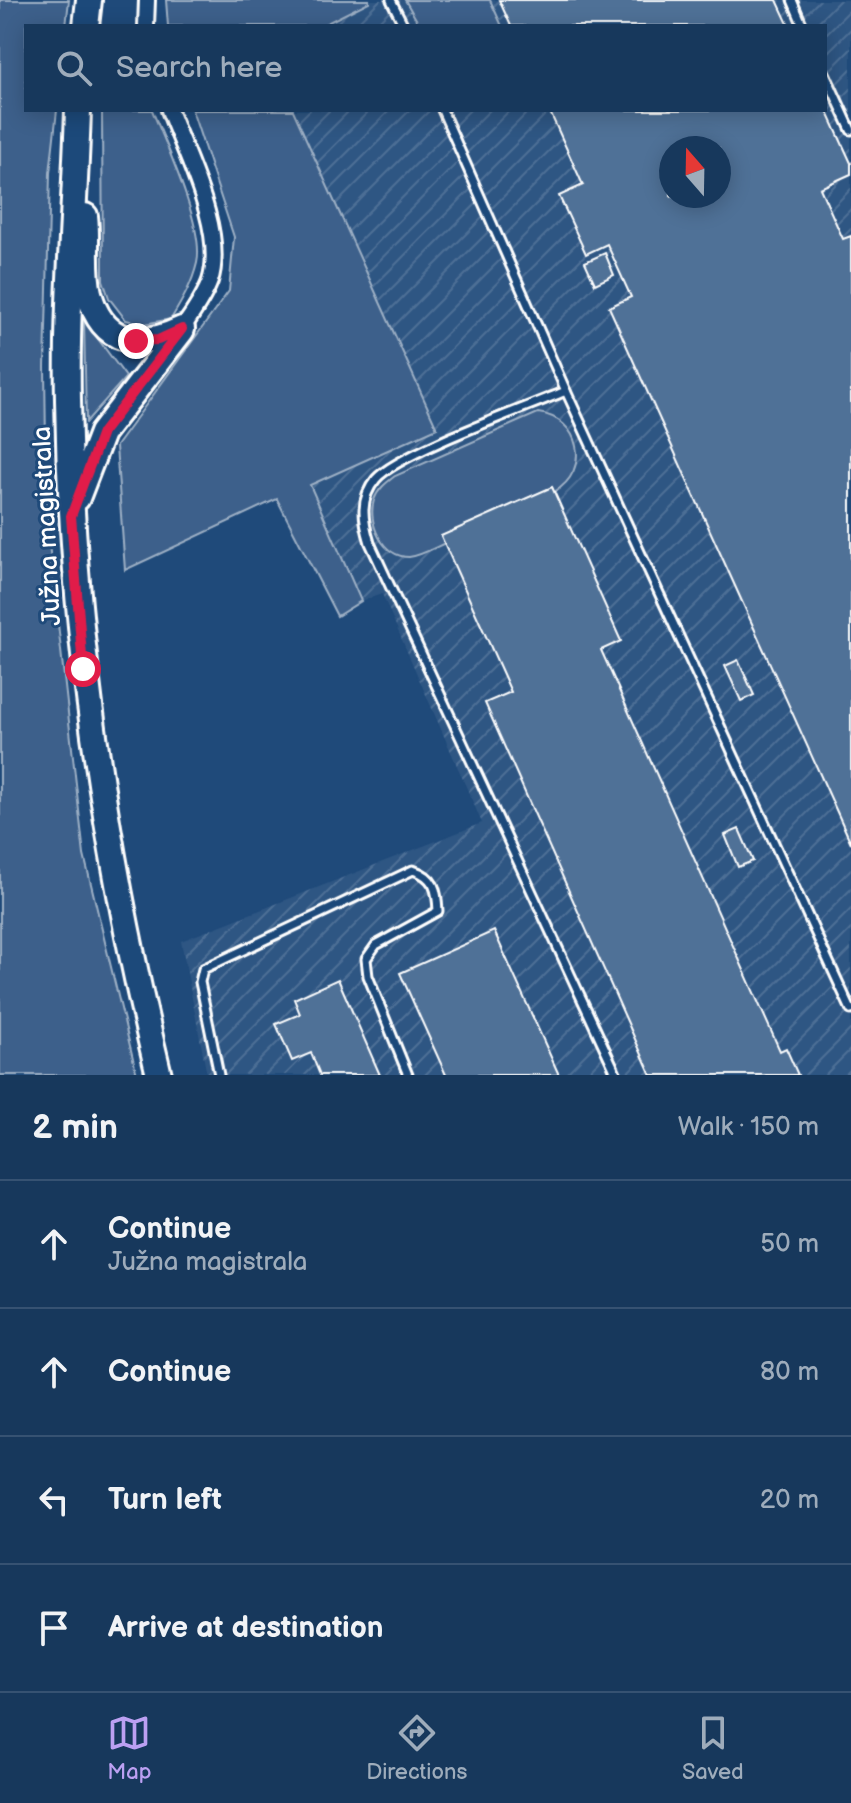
<!DOCTYPE html>
<html lang="en">
<head>
<meta charset="utf-8">
<style>
  :root { --surface:#17385c; --page:#203f62; --text:#f1f3f6; --muted:#9eacbb; --line:#365272; --accent:#bca0f2 }
  body { margin:0; font-family:"Balsamiq Sans",sans-serif; background:var(--page); color:var(--text) }
  .compass { position:absolute; left:659px; top:136px; width:72px; height:72px; border-radius:50%; background:var(--surface); box-shadow:0 4px 20px #0003; rotate:340deg }
  .stop { position:absolute; width:24px; height:24px; margin:-18px; border:6px solid #e11d48; border-radius:50%; background:#fff }
  .stop.end { background:#e11d48; border-color:#fff; box-shadow:0 2px 8px #0008 }
  .list { margin:0; padding:0; list-style:none }
  h2 { display:flex; justify-content:space-between; align-items:center; height:104px; margin:0; padding:0 32px; font-size:34px }
  h2 small { font-size:26px; font-weight:400; color:var(--muted) }
  .list li { display:grid; grid-template-columns:52px 1fr auto; gap:24px; align-items:center; box-sizing:border-box; height:128px; padding:0 32px; border-top:2px solid var(--line) }
  .list b { display:block; font-size:30px; white-space:nowrap }
  .list p { margin:0; font-size:26px; white-space:nowrap; color:var(--muted) }
  .list em { font-size:26px; font-style:normal; color:var(--muted) }
  .icon { flex:none; width:44px; height:44px; fill:none; stroke:currentColor; stroke-width:2; stroke-linecap:round; stroke-linejoin:round }
  .map { position:relative; flex:none; width:851px; height:1075px; overflow:hidden }
  .search { position:absolute; background:var(--surface); box-shadow:0 4px 20px #0003; left:24px; right:24px; top:24px; height:88px; display:flex; align-items:center; gap:20px; box-sizing:border-box; padding:0 28px; border-radius:0px; color:var(--muted); font-size:30px }
  .sheet { height:616px; background:var(--surface) }
  nav { display:flex; justify-content:space-around; align-items:center; box-sizing:border-box; height:112px; border-top:2px solid var(--line); background:var(--surface); font-size:22px; color:var(--muted) }
  nav a { display:grid; justify-items:center; gap:4px }
  nav .on { color:var(--accent) }
  .map>svg:first-child { display:block }
  .industrial { fill:url(#industrial-furrows); fill-rule:evenodd }
  .grass { fill:#3c618b; stroke:#9eb0c5; stroke-width:2 }
  .building { fill:#507197; stroke:#fff; stroke-width:2; fill-rule:evenodd }
  .lines { fill:none; stroke-linecap:round; stroke-linejoin:round }
  .service-casing { stroke:#fff; stroke-width:13 }
  .minor-casing { stroke:#fff; stroke-width:20 }
  .primary-casing { stroke:#fff; stroke-width:30 }
  .service { stroke:#1f4a7a; stroke-width:7 }
  .minor { stroke:#1f4a7a; stroke-width:14 }
  .primary { stroke:#1f4a7a; stroke-width:24 }
  .route { stroke:#e11d48; stroke-width:10 }
  .labels { text-anchor:middle; stroke-width:6; stroke-linejoin:round; paint-order:stroke }
  .street-label { font-size:26px; fill:#fff; stroke:#1f4a7a }
</style>
</head>
<body>
<div class="map">
<svg width="851" height="1075" viewBox="0 0 851 1075">
  <defs>
    <pattern id="industrial-furrows" width="10" height="10" patternUnits="userSpaceOnUse" patternTransform="scale(2)"><rect width="10" height="10" fill="#2e5683"/><path d="M-1 1l2-2M0 10L10 0M9 11l2-2" fill="none" stroke="#4d6f96"/></pattern>
  </defs>
  <rect width="100%" height="100%" fill="#1f4a7a"/>
  <filter id="ink" filterUnits="userSpaceOnUse"><feTurbulence type="fractalNoise" baseFrequency=".0125" numOctaves="2"/><feDisplacementMap in="SourceGraphic" scale="16" xChannelSelector="R" yChannelSelector="G"/><feConvolveMatrix kernelMatrix="1 2 1 2 8 2 1 2 1" color-interpolation-filters="sRGB"/></filter>
  <g filter="url(#ink)">
    <!-- industrial -->
    <path class="industrial" d="M369,0H851V1075H207L181,941L482,823L382,594L361,601L310,485L437,428L293,110H825V26H321ZM671,148H719V196H671Z"/>
    <!-- grass -->
    <g class="grass">
      <polygon points="0,0 69,0 66,26 26,26 26,110 57,110 50,173 45,367 47,526 84,855 137,1075 0,1075"/>
      <polygon points="166,0 369,0 369,2 321,26 168,26"/>
      <polygon points="405,0 490,0 502,26 420,26"/>
      <path d="M102,110H152C166,144 205,229 197,263C192,284 182,301 171,319L144,324L126,320L109,298L103,280Z"/>
      <polygon points="192,110 293,110 437,428 310,485 361,601 337,616 277,499 125,570 116,446 229,291 234,237"/>
      <polygon points="84,320 126,377 86,422"/>
      <path d="M538,413C580,418 592,470 554,492L552,487L442,536L445,543C434,548 420,556 409,557C382,557 367,522 374,500C378,489 386,483 395,476Z"/>
    </g>
    <!-- building -->
    <g class="building">
      <polygon points="499,0 777,0 789,26 511,26"/>
      <path d="M825,106L851,163V174L820,188L843,239L851,236V843L609,307L631,297L607,244L586,254L559,196L583,185L549,110H825ZM671,148H719V196H671Z"/>
      <polygon points="605,253 614,275 595,284 585,262"/>
      <polygon points="552,487 621,641 601,650 780,1051 786,1048 798,1075 651,1075 485,703 511,692 441,536"/>
      <polygon points="738,660 754,695 741,701 725,666"/>
      <polygon points="739,829 753,861 738,867 725,835"/>
      <polygon points="494,931 559,1075 446,1075 400,973"/>
      <polygon points="338,979 380,1075 320,1075 311,1053 292,1061 276,1024 300,1014 294,999"/>
    </g>
    <g class="lines">
      <defs>
        <g id="service">
          <polyline points="391,0 404,26"/>
          <polyline points="792,0 803,26"/>
          <polyline points="825,73 851,130"/>
          <polyline points="442,110 566,391 851,1010"/>
          <path d="M566,391C528,407 398,453 376,479C359,499 363,520 370,543L617,1075"/>
          <path d="M219,1075L200,982L203,969L413,870C435,877 437,890 438,911L376,945L366,959L368,976L408,1075"/>
        </g>
        <g id="minor">
          <polyline points="146,26 147,0"/>
          <path d="M169,110C186,156 226,232 210,281C204,298 192,314 182,329"/>
        </g>
        <g id="primary">
          <polyline points="86,26 89,0"/>
          <path d="M78,110C75,207 66,303 68,400C71,629 105,852 159,1075"/>
          <path d="M85,216C88,241 83,269 89,293C102,345 140,349 182,329"/>
          <polyline points="77,498 102,433 181,331"/>
        </g>
      </defs>
      <!-- service casing -->
      <use href="#service" class="service-casing"/>
      <!-- minor casing -->
      <use href="#minor" class="minor-casing"/>
      <!-- primary casing -->
      <use href="#primary" class="primary-casing"/>
      <!-- service -->
      <use href="#service" class="service"/>
      <!-- minor -->
      <use href="#minor" class="minor"/>
      <!-- primary -->
      <use href="#primary" class="primary"/>
    </g>
  </g>
  <g class="lines" filter="url(#ink)">
    <!-- route -->
    <polyline class="route" points="83,669 71,516 102,433 182,329 158,340 136,341"/>
  </g>
  <g class="labels">
    <!-- street labels -->
    <g class="street-label">
      <text transform="translate(46 526) rotate(-93)" y="9">Južna magistrala</text>
    </g>
  </g>
</svg>
<svg class="compass" viewBox="-18 -18 36 36"><path d="M0-13l5 13h-10z" fill="#e53935"/><path d="M0 13l5-13h-10z" fill="#9eacbb"/></svg>
<div class="stop" style="left:83px;top:669px"></div>
<div class="stop end" style="left:136px;top:341px"></div>
<div class="search"><svg class="icon" aria-label="search" viewBox="0 0 24 24"><circle cx="10" cy="10" r="6"/><path d="M15 15l6 6"/></svg>Search here</div>
</div>
<section class="sheet">
<h2>2 min<small>Walk · 150 m</small></h2>
<ul class="list">
<li><svg class="icon" aria-label="ahead" viewBox="0 0 24 24"><path d="M12 20V5M6 11l6-6 6 6"/></svg><div><b>Continue</b><p>Južna magistrala</p></div><em>50 m</em></li>
<li><svg class="icon" aria-label="ahead" viewBox="0 0 24 24"><path d="M12 20V5M6 11l6-6 6 6"/></svg><div><b>Continue</b></div><em>80 m</em></li>
<li><svg class="icon" aria-label="left" viewBox="0 0 24 24"><path d="M17 20v-9H6M10 6l-5 5 5 5"/></svg><div><b>Turn left</b></div><em>20 m</em></li>
<li><svg class="icon" aria-label="arrive" viewBox="0 0 24 24"><path d="M6 21V4h12l-3 4 3 4H6"/></svg><div><b>Arrive at destination</b></div></li>
</ul>
</section>
<nav>
<a class="on"><svg class="icon" aria-label="map" viewBox="0 0 24 24"><path d="M3 6l6-2 6 2 6-2v14l-6 2-6-2-6 2zM9 4v14M15 6v14"/></svg>Map</a>
<a><svg class="icon" aria-label="directions" viewBox="0 0 24 24"><path d="M12 3l9 9-9 9-9-9zM9 14v-3h6M13 9l2 2-2 2"/></svg>Directions</a>
<a><svg class="icon" aria-label="saved" viewBox="0 0 24 24"><path d="M7 4h10v16l-5-4-5 4z"/></svg>Saved</a>
</nav>
</body>
</html>
